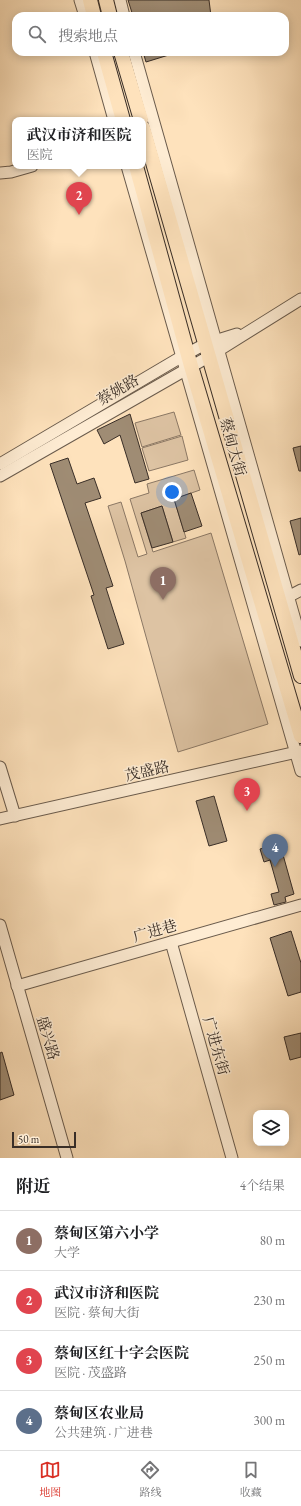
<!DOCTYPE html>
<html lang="zh">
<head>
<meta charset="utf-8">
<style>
  :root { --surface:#fff; --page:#f6f6f6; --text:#202124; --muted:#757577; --line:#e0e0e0; --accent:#d93025 }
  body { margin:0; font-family:"EB Garamond","Noto Serif SC",serif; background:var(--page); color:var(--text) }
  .controls { position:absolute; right:12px; bottom:12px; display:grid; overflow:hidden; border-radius:8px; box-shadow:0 2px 10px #0003 }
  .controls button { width:36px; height:36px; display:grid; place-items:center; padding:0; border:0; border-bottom:1px solid var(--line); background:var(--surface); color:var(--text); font:20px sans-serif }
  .scale { position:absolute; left:12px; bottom:10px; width:64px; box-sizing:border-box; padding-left:4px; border:2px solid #392e27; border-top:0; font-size:11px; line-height:14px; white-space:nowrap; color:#392e27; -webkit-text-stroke:3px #feecd3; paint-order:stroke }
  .you { position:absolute; left:172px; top:492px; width:14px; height:14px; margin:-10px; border:3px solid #fff; border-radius:50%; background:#1a73e8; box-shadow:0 0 0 6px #1a73e833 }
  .badge { display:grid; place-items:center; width:26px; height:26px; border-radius:50%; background:var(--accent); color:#fff; font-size:13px; font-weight:700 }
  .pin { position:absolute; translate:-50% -33px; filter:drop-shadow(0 1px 2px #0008) }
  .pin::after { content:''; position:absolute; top:21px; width:14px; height:12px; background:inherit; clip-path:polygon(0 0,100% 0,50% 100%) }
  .popup { position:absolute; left:12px; top:117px; width:134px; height:52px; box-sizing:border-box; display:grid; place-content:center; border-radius:8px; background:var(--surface); filter:drop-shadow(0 1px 3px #0005); font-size:13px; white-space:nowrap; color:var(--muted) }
  .popup b { font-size:15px; color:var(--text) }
  .popup::after { content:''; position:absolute; left:50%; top:100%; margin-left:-8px; border:8px solid transparent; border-top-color:var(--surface) }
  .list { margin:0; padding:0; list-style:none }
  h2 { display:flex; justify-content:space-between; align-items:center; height:52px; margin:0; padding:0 16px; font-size:17px }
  h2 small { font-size:13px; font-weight:400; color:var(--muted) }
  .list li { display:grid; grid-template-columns:26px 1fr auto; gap:12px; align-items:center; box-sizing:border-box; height:60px; padding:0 16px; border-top:1px solid var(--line) }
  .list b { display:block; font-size:15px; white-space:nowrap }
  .list p { margin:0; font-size:13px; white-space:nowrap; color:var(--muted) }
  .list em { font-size:13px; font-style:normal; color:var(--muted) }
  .icon { flex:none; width:22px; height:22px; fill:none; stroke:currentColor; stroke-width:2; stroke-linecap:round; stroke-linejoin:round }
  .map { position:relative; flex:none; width:301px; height:1158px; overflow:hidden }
  .search { position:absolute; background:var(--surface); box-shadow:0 2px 10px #0003; left:12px; right:12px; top:12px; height:44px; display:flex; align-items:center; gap:10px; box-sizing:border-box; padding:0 14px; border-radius:12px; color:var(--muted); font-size:15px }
  .sheet { height:292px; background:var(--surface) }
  nav { display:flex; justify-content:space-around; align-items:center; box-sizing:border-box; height:56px; border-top:1px solid var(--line); background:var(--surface); font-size:11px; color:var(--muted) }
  nav a { display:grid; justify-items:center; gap:2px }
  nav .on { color:var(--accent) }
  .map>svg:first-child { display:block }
  .green { fill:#ddc3a3; stroke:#8b7865 }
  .building { fill:#9f8c74; stroke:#392e27 }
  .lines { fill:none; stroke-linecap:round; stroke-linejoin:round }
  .minor-casing { stroke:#6a5b4c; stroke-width:13 }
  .major-casing { stroke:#392e27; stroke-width:16 }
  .minor { stroke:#feecd3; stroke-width:11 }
  .major { stroke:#fee2bc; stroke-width:14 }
  .labels { text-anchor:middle; stroke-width:3; stroke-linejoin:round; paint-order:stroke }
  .street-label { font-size:15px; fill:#392e27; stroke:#feecd3 }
</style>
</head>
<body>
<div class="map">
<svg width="301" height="1158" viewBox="0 0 301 1158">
  <rect width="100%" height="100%" fill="#fee2bc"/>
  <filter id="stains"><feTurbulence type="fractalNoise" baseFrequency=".005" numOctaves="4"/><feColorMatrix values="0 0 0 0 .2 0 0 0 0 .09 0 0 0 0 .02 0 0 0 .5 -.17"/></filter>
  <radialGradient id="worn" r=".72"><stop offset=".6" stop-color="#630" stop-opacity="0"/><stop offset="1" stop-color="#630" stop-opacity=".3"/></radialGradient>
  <!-- green -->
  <g class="green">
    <polygon points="174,412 181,435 142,447 135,423"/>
    <polygon points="182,436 188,460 149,471 142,448"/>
    <polygon points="194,470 200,490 174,499 186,538 173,542 162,506 141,513 153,552 211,533 268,724 178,752 125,561 108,506 121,502 138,557 147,554 130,499 149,493 147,484"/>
  </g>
  <!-- building -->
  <g class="building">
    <polygon points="128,0 209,0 211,16 133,16"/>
    <polygon points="143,52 172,52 172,54 146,62"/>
    <polygon points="130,414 149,479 135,483 120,435 104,444 97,430"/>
    <polygon points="301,446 301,471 299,471 293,448"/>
    <polygon points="68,458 77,484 94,478 101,498 85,503 113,586 106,588 124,644 108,649 91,596 94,595 50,464"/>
    <polygon points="191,493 202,526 184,532 174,499"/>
    <polygon points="162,506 173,542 152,548 141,513"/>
    <polygon points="301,518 301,554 299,555 290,521"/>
    <polygon points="214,796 227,841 209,846 196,801"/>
    <polygon points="280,844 294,894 285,897 286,902 274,905 271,894 279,892 270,860 264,862 260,849"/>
    <polygon points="291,931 301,963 301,992 288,996 270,938"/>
    <polygon points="301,1033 301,1057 290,1060 284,1037"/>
    <polygon points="2,1052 14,1095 0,1100 0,1053"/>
  </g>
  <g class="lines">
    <defs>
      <g id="minor">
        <polyline points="80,0 85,16"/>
        <polyline points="120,0 124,16"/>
        <polyline points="95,52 114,120"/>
        <polyline points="134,52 301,641"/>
        <polyline points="127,166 301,771"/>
        <polyline points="0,173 11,172 32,166"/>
        <polyline points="0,464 181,357 205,344 237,334"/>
        <polyline points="0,476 208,357 301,299"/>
        <polyline points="284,599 301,590"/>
        <polyline points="0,767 15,816"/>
        <polyline points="0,819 301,751"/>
        <polyline points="0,925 67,1158"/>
        <polyline points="171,942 232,1158"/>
        <polyline points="17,986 301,905"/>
      </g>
      <g id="major">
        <polyline points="90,0 94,16"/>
        <polyline points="106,0 110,16"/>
        <polyline points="104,52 123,120"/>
        <polyline points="121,52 141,120"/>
        <polyline points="143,128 301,676"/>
        <polyline points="136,166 191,366 301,736"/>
      </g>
    </defs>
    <!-- minor casing -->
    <use href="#minor" class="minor-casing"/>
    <!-- major casing -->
    <use href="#major" class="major-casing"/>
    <!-- minor -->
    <use href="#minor" class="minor"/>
    <!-- major -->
    <use href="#major" class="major"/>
  </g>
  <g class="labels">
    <!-- street labels -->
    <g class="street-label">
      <text transform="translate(118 390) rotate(-30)" y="5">蔡姚路</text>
      <text transform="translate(233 447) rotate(74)" y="5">蔡甸大街</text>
      <text transform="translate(147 771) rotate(-13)" y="5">茂盛路</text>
      <text transform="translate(155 931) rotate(-16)" y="5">广进巷</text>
      <text transform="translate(48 1038) rotate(74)" y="5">盛兴路</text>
      <text transform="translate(216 1046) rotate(74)" y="5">广进东街</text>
    </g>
  </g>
  <rect width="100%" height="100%" filter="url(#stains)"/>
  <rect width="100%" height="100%" fill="url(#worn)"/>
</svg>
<div class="controls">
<button><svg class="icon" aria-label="layers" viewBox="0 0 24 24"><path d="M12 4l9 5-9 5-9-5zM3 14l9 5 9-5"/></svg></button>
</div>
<div class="scale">50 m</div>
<div class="you"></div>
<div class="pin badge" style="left:163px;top:600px;background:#8d6e63">1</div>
<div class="pin badge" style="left:79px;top:215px;background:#e0444e">2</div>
<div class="popup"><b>武汉市济和医院</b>医院</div>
<div class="pin badge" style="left:247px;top:811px;background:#e0444e">3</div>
<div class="pin badge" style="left:275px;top:867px;background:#5c6f8a">4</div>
<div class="search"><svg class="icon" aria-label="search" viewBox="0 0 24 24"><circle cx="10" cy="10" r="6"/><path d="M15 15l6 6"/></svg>搜索地点</div>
</div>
<section class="sheet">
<h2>附近<small>4个结果</small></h2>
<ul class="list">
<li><span class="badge" style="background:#8d6e63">1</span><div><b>蔡甸区第六小学</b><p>大学</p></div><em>80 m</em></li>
<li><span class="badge" style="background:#e0444e">2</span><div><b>武汉市济和医院</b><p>医院 · 蔡甸大街</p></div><em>230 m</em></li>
<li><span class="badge" style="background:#e0444e">3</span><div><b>蔡甸区红十字会医院</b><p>医院 · 茂盛路</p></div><em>250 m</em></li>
<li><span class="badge" style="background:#5c6f8a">4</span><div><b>蔡甸区农业局</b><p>公共建筑 · 广进巷</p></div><em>300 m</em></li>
</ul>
</section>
<nav>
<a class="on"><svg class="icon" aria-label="map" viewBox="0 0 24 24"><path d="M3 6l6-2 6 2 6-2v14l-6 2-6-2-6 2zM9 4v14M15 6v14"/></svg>地图</a>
<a><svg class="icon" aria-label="directions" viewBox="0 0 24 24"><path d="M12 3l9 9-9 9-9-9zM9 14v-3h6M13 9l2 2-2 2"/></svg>路线</a>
<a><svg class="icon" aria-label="saved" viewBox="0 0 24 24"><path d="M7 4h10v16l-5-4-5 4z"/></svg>收藏</a>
</nav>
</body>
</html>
